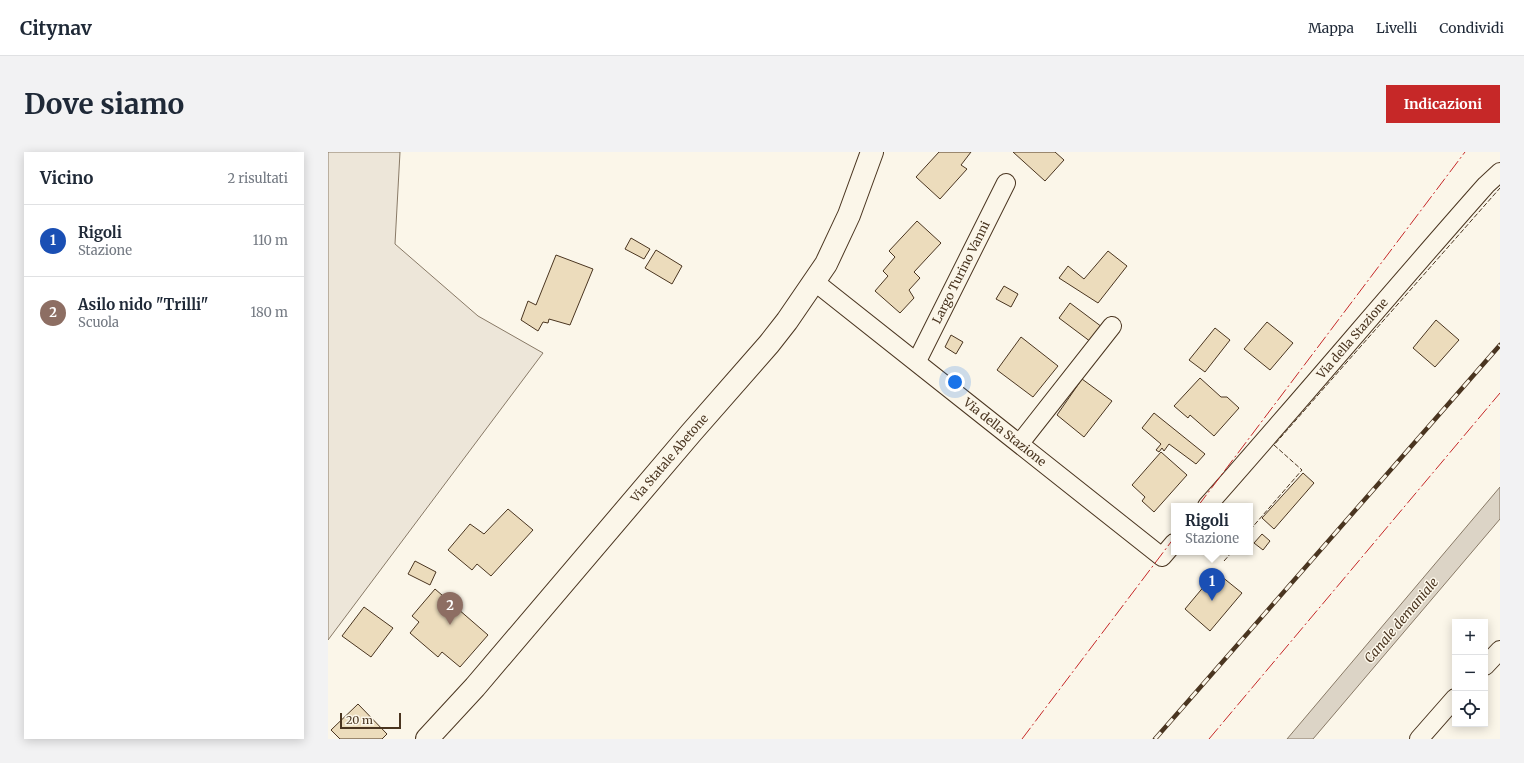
<!DOCTYPE html>
<html lang="it">
<head>
<meta charset="utf-8">
<style>
  :root { --surface:#fff; --page:#f2f2f3; --text:#1f2937; --muted:#747a83; --line:#e0e1e3; --accent:#c62828 }
  body { margin:0; font-family:Merriweather,serif; background:var(--page); color:var(--text) }
  .controls { position:absolute; right:12px; bottom:12px; display:grid; overflow:hidden; border-radius:0px; box-shadow:0 2px 10px #0003 }
  .controls button { width:36px; height:36px; display:grid; place-items:center; padding:0; border:0; border-bottom:1px solid var(--line); background:var(--surface); color:var(--text); font:20px sans-serif }
  .scale { position:absolute; left:12px; bottom:10px; width:61px; box-sizing:border-box; padding-left:4px; border:2px solid #4a3520; border-top:0; font-size:11px; line-height:14px; white-space:nowrap; color:#4a3520; -webkit-text-stroke:3px #fbf6e9; paint-order:stroke }
  .you { position:absolute; left:627px; top:230px; width:14px; height:14px; margin:-10px; border:3px solid #fff; border-radius:50%; background:#1a73e8; box-shadow:0 0 0 6px #1a73e833 }
  .badge { display:grid; place-items:center; width:26px; height:26px; border-radius:50%; background:var(--accent); color:#fff; font-size:13px; font-weight:700 }
  .pin { position:absolute; translate:-50% -33px; filter:drop-shadow(0 1px 2px #0008) }
  .pin::after { content:''; position:absolute; top:21px; width:14px; height:12px; background:inherit; clip-path:polygon(0 0,100% 0,50% 100%) }
  .popup { position:absolute; left:843px; top:351px; width:82px; height:52px; box-sizing:border-box; display:grid; place-content:center; border-radius:0px; background:var(--surface); filter:drop-shadow(0 1px 3px #0005); font-size:13px; white-space:nowrap; color:var(--muted) }
  .popup b { font-size:15px; color:var(--text) }
  .popup::after { content:''; position:absolute; left:50%; top:100%; margin-left:-8px; border:8px solid transparent; border-top-color:var(--surface) }
  .list { margin:0; padding:0; list-style:none }
  h2 { display:flex; justify-content:space-between; align-items:center; height:52px; margin:0; padding:0 16px; font-size:17px }
  h2 small { font-size:13px; font-weight:400; color:var(--muted) }
  .list li { display:grid; grid-template-columns:26px 1fr auto; gap:12px; align-items:center; box-sizing:border-box; height:72px; padding:0 16px; border-top:1px solid var(--line) }
  .list b { display:block; font-size:15px; white-space:nowrap }
  .list p { margin:0; font-size:13px; white-space:nowrap; color:var(--muted) }
  .list em { font-size:13px; font-style:normal; color:var(--muted) }
  .icon { flex:none; width:22px; height:22px; fill:none; stroke:currentColor; stroke-width:2; stroke-linecap:round; stroke-linejoin:round }
  .map { position:relative; flex:none; width:1172px; height:587px; overflow:hidden; border-radius:0px }
  header { display:flex; align-items:center; gap:24px; box-sizing:border-box; height:56px; padding:0 20px; background:var(--surface); border-bottom:1px solid var(--line) }
  header strong { font-size:19px }
  nav { display:flex; gap:22px; margin-inline-start:auto; font-size:14px }
  .intro { display:flex; align-items:center; justify-content:space-between; box-sizing:border-box; height:96px; padding:0 24px }
  h1 { margin:0; font-size:28px }
  .button { padding:10px 18px; border-radius:0px; background:var(--accent); color:#fff; font-size:14px; font-weight:700 }
  main { display:flex; gap:24px; padding:0 24px }
  aside { flex:1; background:var(--surface); border-radius:0px; box-shadow:0 2px 10px #0003 }
  .map>svg:first-child { display:block }
  .green { fill:#ede6d9; stroke:#887966 }
  .water { fill:#dcd4c6; stroke:#887966 }
  .building { fill:#ecdcbc; stroke:#4a3520 }
  .lines { fill:none; stroke-linecap:round; stroke-linejoin:round }
  .minor-casing { stroke:#4a3520; stroke-width:20 }
  .secondary-casing { stroke:#4a3520; stroke-width:24 }
  .minor { stroke:#fbf6e9; stroke-width:18 }
  .secondary { stroke:#fbf6e9; stroke-width:22 }
  .rail-casing { stroke:#4a3520; stroke-width:4.5 }
  .rail { stroke:#fbf6e9; stroke-width:3; stroke-dasharray:9; stroke-linecap:butt }
  .fence { stroke:#4a3520; stroke-width:1; stroke-dasharray:5 2; stroke-linecap:butt }
  .power { stroke:#c62828; stroke-width:1; stroke-dasharray:14 3 2 3; stroke-linecap:butt }
  .labels { text-anchor:middle; stroke-width:3; stroke-linejoin:round; paint-order:stroke }
  .street-label { font-size:12px; fill:#4a3520; stroke:#fbf6e9 }
  .water-label { font-size:13px; font-style:italic; fill:#4a3520; stroke:#fbf6e9 }
</style>
</head>
<body>
<header>
<strong>Citynav</strong>
<nav><a>Mappa</a><a>Livelli</a><a>Condividi</a></nav>
</header>
<div class="intro"><h1>Dove siamo</h1><a class="button">Indicazioni</a></div>
<main>
<aside>
<h2>Vicino<small>2 risultati</small></h2>
<ul class="list">
<li><span class="badge" style="background:#1a4fb4">1</span><div><b>Rigoli</b><p>Stazione</p></div><em>110 m</em></li>
<li><span class="badge" style="background:#8d6e63">2</span><div><b>Asilo nido &quot;Trilli&quot;</b><p>Scuola</p></div><em>180 m</em></li>
</ul>
</aside>
<div class="map">
<svg width="1172" height="587" viewBox="0 0 1172 587">
  <rect width="100%" height="100%" fill="#fbf6e9"/>
  <!-- green -->
  <polygon class="green" points="0,0 72,0 67,92 150,164 215,201 0,488"/>
  <!-- water -->
  <polygon class="water" points="1172,335 1172,367 985,587 959,587"/>
  <!-- building -->
  <g class="building">
    <polygon points="611,0 643,0 633,13 639,17 612,47 588,25"/>
    <polygon points="685,0 727,0 736,8 717,29"/>
    <polygon points="589,69 613,91 586,120 592,126 581,138 586,146 572,161 547,139 560,124 555,119 567,105 561,99"/>
    <polygon points="303,86 322,97 316,107 297,97"/>
    <polygon points="328,98 354,114 344,132 317,116"/>
    <polygon points="780,99 799,114 770,151 731,126 740,114 756,127"/>
    <polygon points="228,103 265,117 242,173 221,167 220,171 215,170 210,179 193,168 200,149 208,153"/>
    <polygon points="676,134 690,142 683,155 668,147"/>
    <polygon points="742,151 774,175 763,190 731,166"/>
    <polygon points="1108,168 1131,188 1107,215 1085,196"/>
    <polygon points="939,170 965,191 942,218 916,197"/>
    <polygon points="887,176 902,188 877,220 861,208"/>
    <polygon points="623,183 635,190 628,202 617,195"/>
    <polygon points="693,185 730,214 705,245 669,218"/>
    <polygon points="872,226 893,245 899,245 911,256 886,284 862,263 860,266 846,254"/>
    <polygon points="754,227 784,249 756,285 729,263"/>
    <polygon points="826,261 877,302 868,312 841,292 836,299 834,296 831,300 828,298 833,292 814,276"/>
    <polygon points="833,300 859,323 826,360 814,349 817,345 804,333"/>
    <polygon points="975,321 986,331 946,377 934,366"/>
    <polygon points="180,357 205,378 163,424 149,412 144,418 120,398 142,372 156,382"/>
    <polygon points="934,382 942,389 935,398 926,391"/>
    <polygon points="87,409 108,420 102,433 80,422"/>
    <polygon points="888,420 914,441 882,479 857,457"/>
    <polygon points="107,437 160,483 132,515 114,500 110,505 82,481 91,470 84,464"/>
    <polygon points="36,455 65,476 43,505 14,484"/>
    <polygon points="30,552 59,582 54,587 12,587 3,578"/>
  </g>
  <g class="lines">
    <defs>
      <g id="minor">
        <path id="s1" d="M487,130L834,405L846,391"/>
        <path id="s2" d="M589,209L678,31"/>
        <polyline points="692,291 784,174"/>
        <path id="s3" d="M879,354C973,248 1064,139 1158,33L1172,20"/>
        <polyline points="1157,514 1172,498"/>
        <polyline points="1091,587 1127,546"/>
      </g>
      <g id="secondary">
        <path id="s4" d="M99,587L147,535L363,281L441,192L459,169L498,112L521,63L544,0"/>
      </g>
    </defs>
    <!-- minor casing -->
    <use href="#minor" class="minor-casing"/>
    <!-- secondary casing -->
    <use href="#secondary" class="secondary-casing"/>
    <!-- minor -->
    <use href="#minor" class="minor"/>
    <!-- secondary -->
    <use href="#secondary" class="secondary"/>
    <defs>
      <polyline id="rail" points="827,587 1172,193"/>
    </defs>
    <!-- rail casing -->
    <use href="#rail" class="rail-casing"/>
    <!-- rail -->
    <use href="#rail" class="rail"/>
    <!-- fence -->
    <g class="fence">
      <polyline points="922,378 974,318 946,293 1172,36"/>
      <polyline points="896,409 904,400"/>
    </g>
    <!-- power -->
    <g class="power">
      <polyline points="870,354 1137,0"/>
      <polyline points="694,587 846,386"/>
      <polyline points="881,587 1172,241"/>
    </g>
  </g>
  <g class="labels">
    <!-- street labels -->
    <g class="street-label">
      <text dy="4" stroke="none"><textPath href="#s2" startOffset="99">Largo Turino Vanni</textPath></text>
      <text dy="4" stroke="none"><textPath href="#s3" startOffset="222">Via della Stazione</textPath></text>
      <text dy="4" stroke="none"><textPath href="#s1" startOffset="242">Via della Stazione</textPath></text>
      <text dy="4" stroke="none"><textPath href="#s4" startOffset="371">Via Statale Abetone</textPath></text>
    </g>
    <!-- water labels -->
    <g class="water-label">
      <text transform="translate(1073 468) rotate(-50)" y="5">Canale demaniale</text>
    </g>
  </g>
</svg>
<div class="controls">
<button>+</button>
<button>−</button>
<button><svg class="icon" aria-label="locate" viewBox="0 0 24 24"><circle cx="12" cy="12" r="6"/><path d="M12 2v4M12 18v4M2 12h4M18 12h4"/></svg></button>
</div>
<div class="scale">20 m</div>
<div class="you"></div>
<div class="pin badge" style="left:884px;top:449px;background:#1a4fb4">1</div>
<div class="popup"><b>Rigoli</b>Stazione</div>
<div class="pin badge" style="left:122px;top:473px;background:#8d6e63">2</div>
</div>
</main>
</body>
</html>
